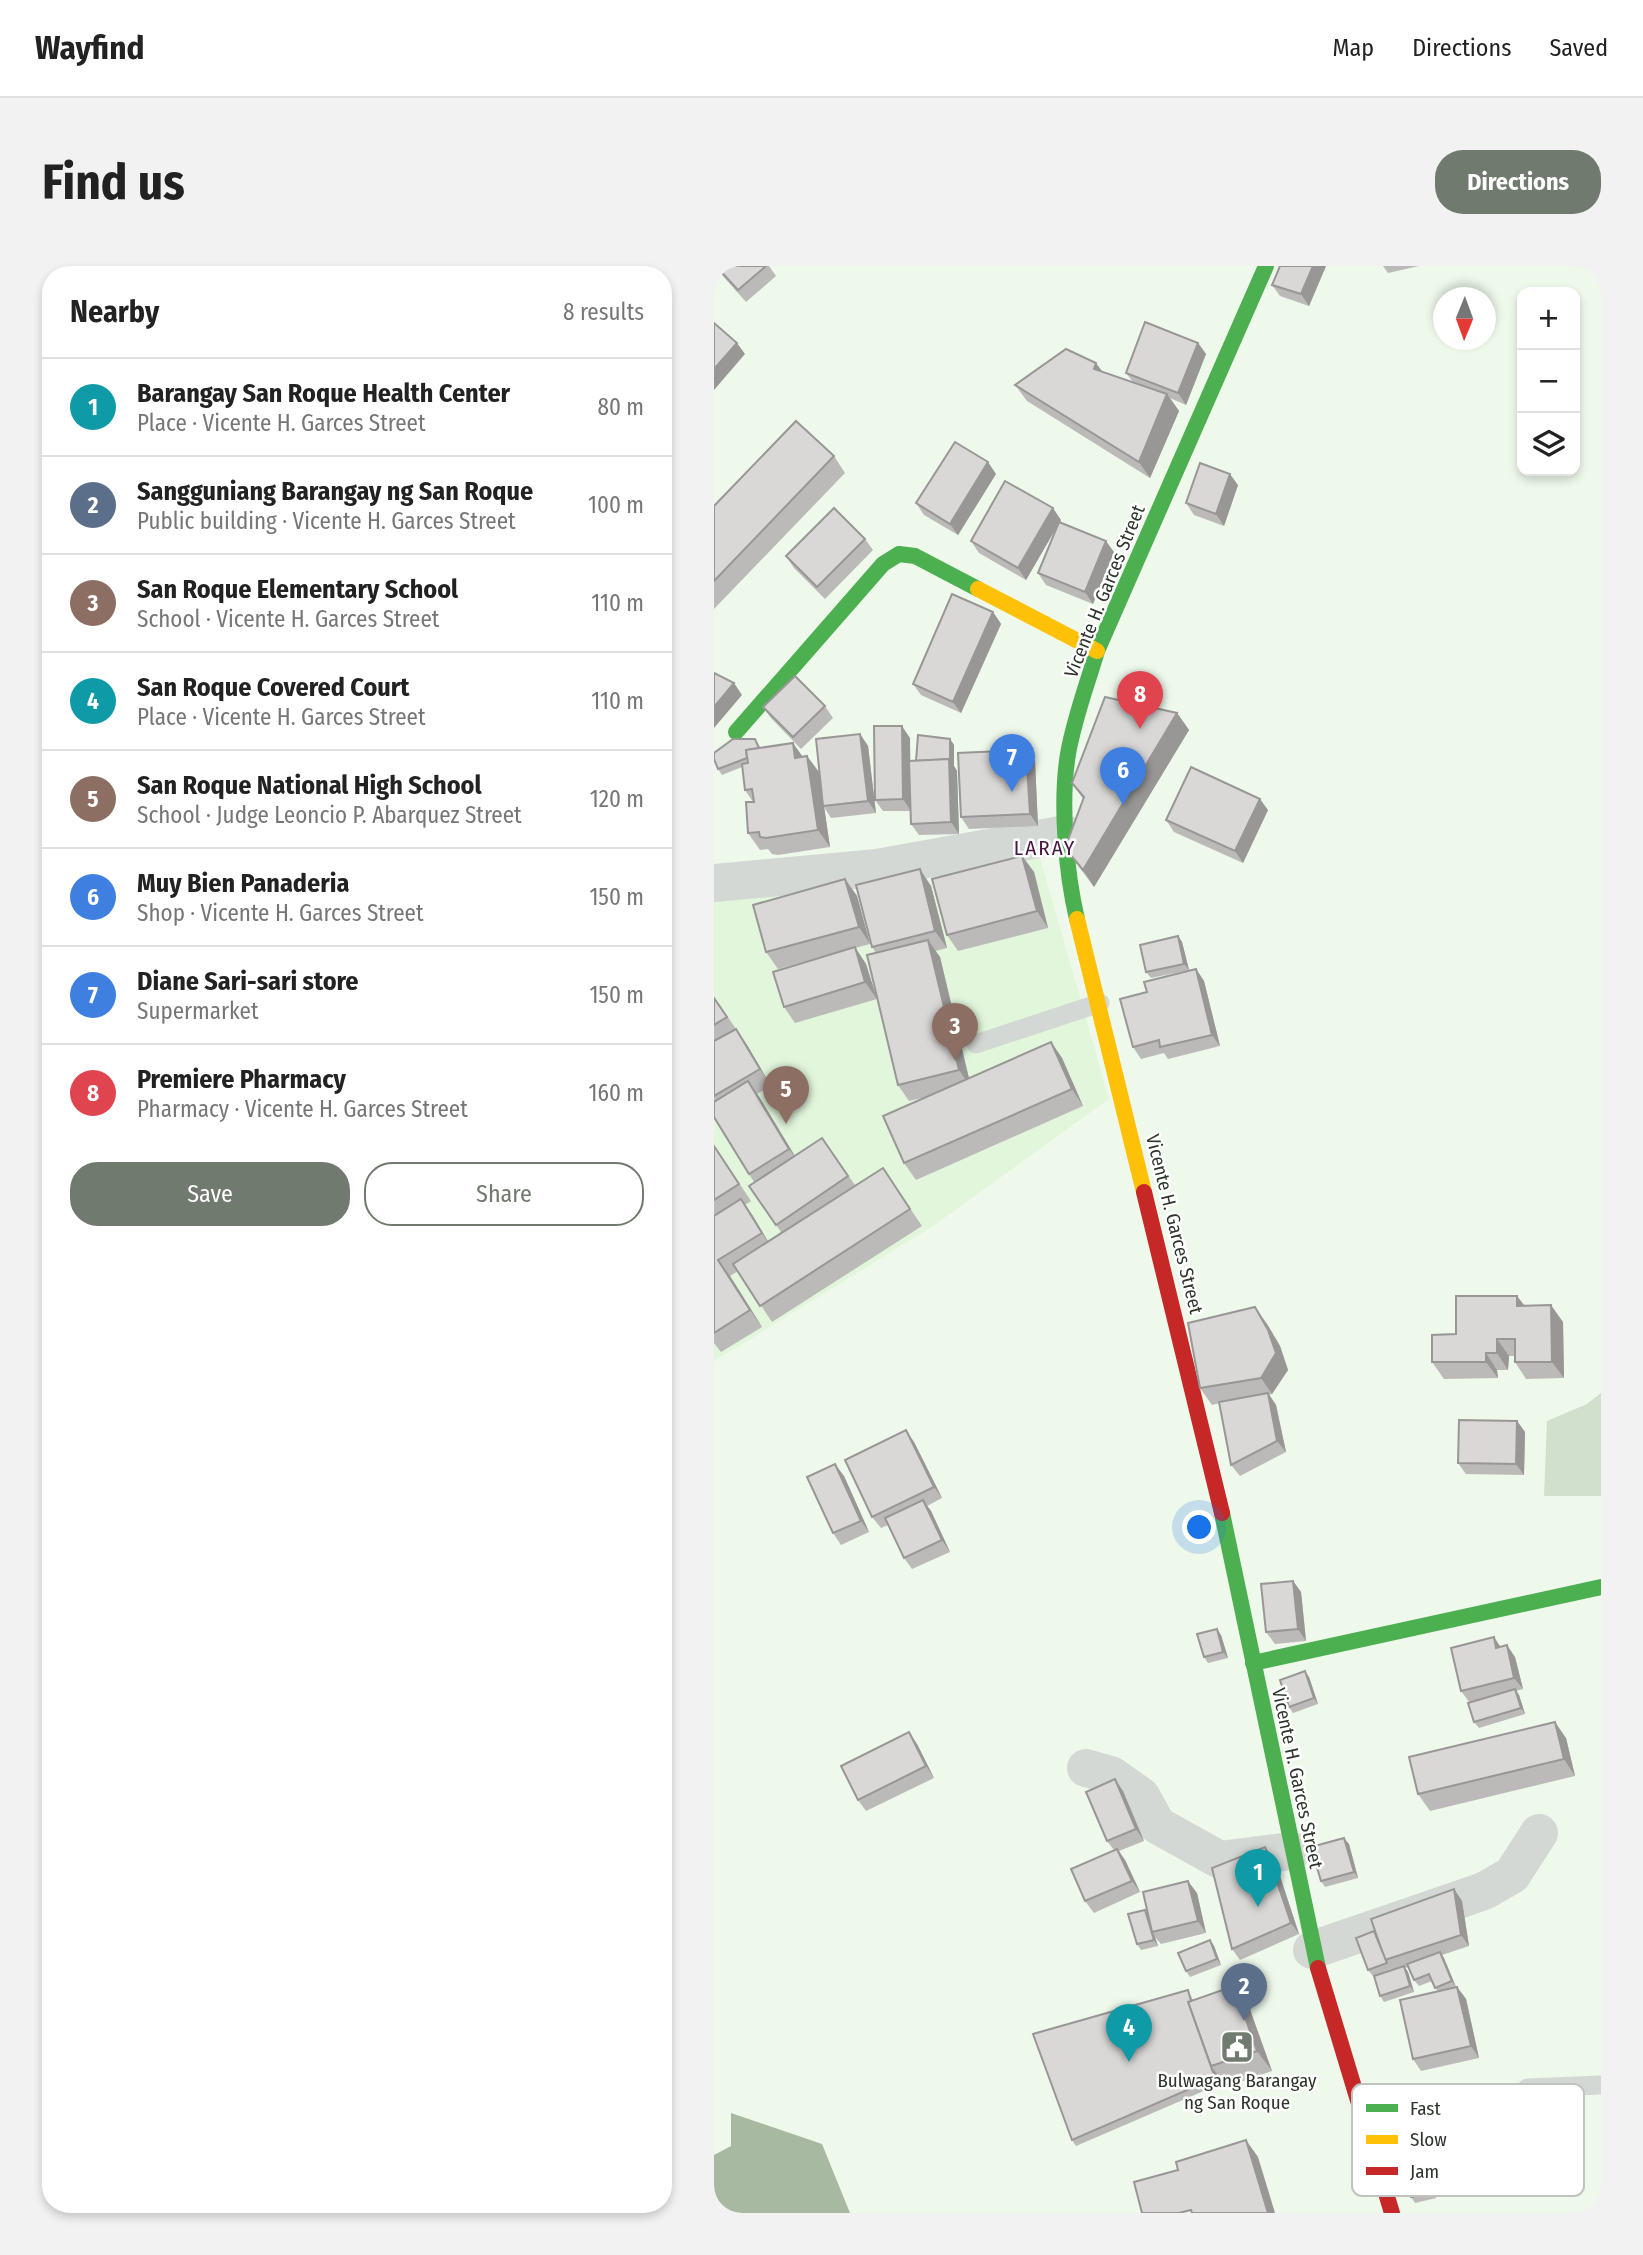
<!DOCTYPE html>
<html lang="en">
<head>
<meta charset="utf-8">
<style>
  :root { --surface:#fff; --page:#f2f2f2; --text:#222; --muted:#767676; --line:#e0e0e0; --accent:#717a6e }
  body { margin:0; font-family:"Fira Sans Condensed",sans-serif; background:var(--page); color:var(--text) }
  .controls { position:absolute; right:21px; top:21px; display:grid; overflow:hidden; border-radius:14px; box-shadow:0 4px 10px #0003 }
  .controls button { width:63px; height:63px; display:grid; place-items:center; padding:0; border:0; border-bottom:2px solid var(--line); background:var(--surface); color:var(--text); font:35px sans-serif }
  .compass { position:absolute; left:719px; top:21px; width:63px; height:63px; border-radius:50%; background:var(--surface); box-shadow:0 4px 10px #0003; rotate:181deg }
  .you { position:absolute; left:486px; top:1262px; width:24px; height:24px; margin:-18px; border:5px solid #fff; border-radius:50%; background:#1a73e8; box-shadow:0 0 0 10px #1a73e833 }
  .badge { display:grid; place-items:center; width:46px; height:46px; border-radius:50%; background:var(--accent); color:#fff; font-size:23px; font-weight:700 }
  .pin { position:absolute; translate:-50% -58px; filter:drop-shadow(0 2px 4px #0008) }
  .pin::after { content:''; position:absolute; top:37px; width:24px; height:21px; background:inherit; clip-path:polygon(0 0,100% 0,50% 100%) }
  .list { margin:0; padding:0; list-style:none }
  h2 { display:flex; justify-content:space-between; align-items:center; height:91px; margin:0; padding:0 28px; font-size:30px }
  h2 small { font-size:23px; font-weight:400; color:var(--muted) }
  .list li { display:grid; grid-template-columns:46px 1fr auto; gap:21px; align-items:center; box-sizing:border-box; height:98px; padding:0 28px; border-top:2px solid var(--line) }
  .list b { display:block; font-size:26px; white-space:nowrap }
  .list p { margin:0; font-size:23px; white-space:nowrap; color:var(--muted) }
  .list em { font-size:23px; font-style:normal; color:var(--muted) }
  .actions { display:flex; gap:14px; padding:21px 28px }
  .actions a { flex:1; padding:16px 0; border:2px solid var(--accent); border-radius:28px; text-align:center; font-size:24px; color:var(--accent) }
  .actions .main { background:var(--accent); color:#fff }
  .icon { flex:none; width:38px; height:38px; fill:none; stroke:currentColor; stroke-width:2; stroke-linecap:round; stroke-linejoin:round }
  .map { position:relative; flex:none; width:887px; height:1947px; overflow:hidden; border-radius:28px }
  header { display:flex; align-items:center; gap:42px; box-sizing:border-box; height:98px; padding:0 35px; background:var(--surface); border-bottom:2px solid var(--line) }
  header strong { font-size:33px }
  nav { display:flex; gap:38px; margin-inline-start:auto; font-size:24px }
  .intro { display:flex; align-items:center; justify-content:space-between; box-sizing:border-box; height:168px; padding:0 42px }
  h1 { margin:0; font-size:49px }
  .button { padding:18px 32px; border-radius:28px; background:var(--accent); color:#fff; font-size:24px; font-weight:700 }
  main { display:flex; gap:42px; padding:0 42px }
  aside { flex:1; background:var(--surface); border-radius:28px; box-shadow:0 4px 10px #0003 }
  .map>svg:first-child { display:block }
  .built { fill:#e2f6dc }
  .green { fill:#d1e0cc }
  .water { fill:#a7baa1 }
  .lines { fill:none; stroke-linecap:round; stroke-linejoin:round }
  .lane { stroke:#d4d8d4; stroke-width:19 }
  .street { stroke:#d4d8d4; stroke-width:38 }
  .fast { stroke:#4caf50; stroke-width:16 }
  .slow { stroke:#ffc107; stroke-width:16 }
  .jam { stroke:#c62828; stroke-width:16 }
  .wall { fill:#bbbab9 }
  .shaded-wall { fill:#989796 }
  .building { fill:#d9d8d7; stroke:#989796; stroke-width:2 }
  .labels { text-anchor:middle; stroke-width:5; stroke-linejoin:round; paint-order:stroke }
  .street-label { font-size:19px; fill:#2d362b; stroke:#fff }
  .poi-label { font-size:19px; fill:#2d362b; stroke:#fff }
  .neighbourhood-label { font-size:21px; letter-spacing:2px; fill:#481645; stroke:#fff }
  .key { fill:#fff; stroke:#c0c3bf; stroke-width:2 }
  .key-label { font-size:19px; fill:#2d362b }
</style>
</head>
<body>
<header>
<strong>Wayfind</strong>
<nav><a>Map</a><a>Directions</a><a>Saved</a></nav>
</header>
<div class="intro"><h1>Find us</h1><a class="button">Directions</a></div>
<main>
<aside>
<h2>Nearby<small>8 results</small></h2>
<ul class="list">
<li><span class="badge" style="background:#0f9aa8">1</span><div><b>Barangay San Roque Health Center</b><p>Place · Vicente H. Garces Street</p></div><em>80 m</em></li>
<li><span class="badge" style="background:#5c6f8a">2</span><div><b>Sangguniang Barangay ng San Roque</b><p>Public building · Vicente H. Garces Street</p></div><em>100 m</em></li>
<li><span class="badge" style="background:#8d6e63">3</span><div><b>San Roque Elementary School</b><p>School · Vicente H. Garces Street</p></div><em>110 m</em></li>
<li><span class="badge" style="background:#0f9aa8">4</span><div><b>San Roque Covered Court</b><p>Place · Vicente H. Garces Street</p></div><em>110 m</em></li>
<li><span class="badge" style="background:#8d6e63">5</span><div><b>San Roque National High School</b><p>School · Judge Leoncio P. Abarquez Street</p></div><em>120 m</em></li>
<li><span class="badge" style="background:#3f7fe0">6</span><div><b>Muy Bien Panaderia</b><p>Shop · Vicente H. Garces Street</p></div><em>150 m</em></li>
<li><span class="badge" style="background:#3f7fe0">7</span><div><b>Diane Sari-sari store</b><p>Supermarket</p></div><em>150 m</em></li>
<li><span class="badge" style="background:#e0444e">8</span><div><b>Premiere Pharmacy</b><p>Pharmacy · Vicente H. Garces Street</p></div><em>160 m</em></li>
</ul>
<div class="actions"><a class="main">Save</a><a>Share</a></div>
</aside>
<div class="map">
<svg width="887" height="1947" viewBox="0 0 887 1947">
  <rect width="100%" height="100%" fill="#eef8eb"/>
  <!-- built -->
  <polygon class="built" points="326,592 395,833 219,960 0,1095 0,630 153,627"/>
  <!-- green -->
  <polygon class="green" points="887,1127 887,1230 830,1230 833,1155 873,1138"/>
  <!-- water -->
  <polygon class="water" points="17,1847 108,1878 136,1947 0,1947 0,1889 17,1880"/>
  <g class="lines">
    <!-- lane -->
    <g class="lane">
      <polyline points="262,778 386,737"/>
      <polyline points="813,1822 887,1819"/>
    </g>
    <!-- street -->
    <g class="street">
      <polyline points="0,617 163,602 352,568"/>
      <polyline points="372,1502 397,1509 427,1530 443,1559 506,1594 578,1585"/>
      <polyline points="598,1684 770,1625 798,1609 825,1567"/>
    </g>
    <!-- fast -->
    <g class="fast">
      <polyline points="22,466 169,298 185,288 201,290 264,323"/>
      <path d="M363,653C352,607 346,536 354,488C360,453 373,419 383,385L552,0"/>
      <polyline points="508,1247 604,1702"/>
      <polyline points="539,1397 887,1321"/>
    </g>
    <!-- slow -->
    <g class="slow">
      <polyline points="264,323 383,385"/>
      <polyline points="363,653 430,926"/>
    </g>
    <!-- jam -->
    <g class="jam">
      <polyline points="430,926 508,1247"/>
      <polyline points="604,1702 678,1947"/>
    </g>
  </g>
  <!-- wall -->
  <g class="wall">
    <polygon points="0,0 55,0 62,10 32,36"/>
    <polygon points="612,0 595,40 566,30 558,19"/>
    <polygon points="669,0 705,0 674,7"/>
    <polygon points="484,77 492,88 472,139 456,132 465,145 436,212 313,135 301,119 388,106 419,116 412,107"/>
    <polygon points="120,190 131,207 0,343 0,240"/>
    <polygon points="282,208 244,269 210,249 202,237"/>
    <polygon points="524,219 510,260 480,249 472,237"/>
    <polygon points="347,254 346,256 400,286 379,338 332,319 324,307 343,260 312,314 265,287 257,275"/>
    <polygon points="151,273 159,284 111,333 80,302 72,290"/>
    <polygon points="279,346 287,358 247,447 207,429 199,418"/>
    <polygon points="111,440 119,452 87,483 57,452 49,441"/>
    <polygon points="463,447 475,464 380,621 351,582 369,533 358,517"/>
    <polygon points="146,468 154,480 162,547 117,552 110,541 116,581 64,589 58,588 54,583 46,584 34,567 39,536 31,524 28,501 8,509 4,503 45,479 46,482 89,491 105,506 108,532"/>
    <polygon points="196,472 196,495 202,495 236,473 240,479 240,500 243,505 245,568 205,569 197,558 196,545 169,545 161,534"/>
    <polygon points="312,484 321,495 324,560 255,563 247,551"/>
    <polygon points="554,544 529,597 460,566 452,554"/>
    <polygon points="308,590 320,606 334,662 244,685 233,669"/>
    <polygon points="131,613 143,630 156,678 141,682 152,698 163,733 81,757 70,741 127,685 64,703 52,686"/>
    <polygon points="217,620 233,682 221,685 226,691 255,812 337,776 348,792 369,840 202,914 190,897 212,831 195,835 184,819 162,687 158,681"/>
    <polygon points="464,670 468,676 475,704 437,712 432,706"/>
    <polygon points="482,703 490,715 506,780 454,793 450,787 427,793 419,781 433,726"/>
    <polygon points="0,731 33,779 57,820 43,828 80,890 108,872 141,919 169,902 208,960 58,1056 24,1005 16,1010 48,1061 7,1086 0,1077 0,879 37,935 31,939 54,975 67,966 35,920 40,916 1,853 0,853"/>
    <polygon points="803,1030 810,1039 849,1056 850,1112 812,1113 801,1096 801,1090 795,1090 794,1104 783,1104 784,1112 730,1113 718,1096 742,1068"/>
    <polygon points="553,1058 566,1080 574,1104 558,1128 555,1129 562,1139 572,1186 526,1210 517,1199 506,1137 498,1139 486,1122"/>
    <polygon points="803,1155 811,1166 810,1209 752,1208 744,1197"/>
    <polygon points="200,1176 228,1232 213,1240 217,1245 236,1286 198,1303 190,1292 174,1259 167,1262 158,1251"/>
    <polygon points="130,1210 155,1266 127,1279 119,1267"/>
    <polygon points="579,1315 587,1326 592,1375 561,1378 552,1366"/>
    <polygon points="507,1369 514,1392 494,1397 490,1391"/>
    <polygon points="786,1381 801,1391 809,1423 802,1425 805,1429 811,1448 765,1462 760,1456 756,1437 747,1425"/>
    <polygon points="595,1411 604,1438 579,1447 575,1441"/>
    <polygon points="852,1472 861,1510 716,1545 704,1528"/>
    <polygon points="203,1478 220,1512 152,1545 144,1534"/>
    <polygon points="409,1525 430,1575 405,1585 411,1594 426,1626 380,1647 371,1635 400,1584 393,1575"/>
    <polygon points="635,1578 644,1612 611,1621 607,1615"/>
    <polygon points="560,1592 585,1668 526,1694 518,1683"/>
    <polygon points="740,1623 748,1635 755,1680 728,1689 742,1721 743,1721 752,1733 765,1792 707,1805 699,1793 724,1726 718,1715 705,1720 700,1714 694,1701 691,1702 694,1706 700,1726 670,1736 666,1730 678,1704 676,1701 677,1703 659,1710 654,1704 660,1665 662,1669"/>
    <polygon points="483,1627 492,1667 447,1678 441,1671 444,1680 427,1684 423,1678 434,1647"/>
    <polygon points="496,1674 500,1680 507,1699 476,1711 472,1705"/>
    <polygon points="520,1720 535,1741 558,1805 512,1821 503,1808 506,1818 362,1880 358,1874 474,1724 479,1734"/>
    <polygon points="775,1842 784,1903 737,1909 729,1898"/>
    <polygon points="708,1891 712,1897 722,1932 701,1937 697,1931"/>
  </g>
  <!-- shaded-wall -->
  <g class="shaded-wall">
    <polygon points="599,0 612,0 595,40 587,28"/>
    <polygon points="23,77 31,88 0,124 0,103"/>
    <polygon points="484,77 492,88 472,139 464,127"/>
    <polygon points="382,97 394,113 380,103"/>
    <polygon points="453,128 465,145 436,212 425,196"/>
    <polygon points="274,196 282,208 244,269 236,258"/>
    <polygon points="516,208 524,219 510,260 502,248"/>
    <polygon points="339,242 347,254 312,314 304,302"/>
    <polygon points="392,275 400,286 379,338 371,326"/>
    <polygon points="279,346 287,358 247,447 239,436"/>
    <polygon points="20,417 28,429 0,462 0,441"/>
    <polygon points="463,447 475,464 380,621 369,604"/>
    <polygon points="188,460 196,472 197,545 189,533"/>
    <polygon points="146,468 154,480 162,547 154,535"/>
    <polygon points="236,473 240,479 240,500 243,505 245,568 237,556 235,493"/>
    <polygon points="79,477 91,494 81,492"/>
    <polygon points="312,484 321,495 324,560 316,548"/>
    <polygon points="93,490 105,506 116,581 104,564"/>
    <polygon points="546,533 554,544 529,597 521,585"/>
    <polygon points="308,590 320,606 334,662 323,645"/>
    <polygon points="206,603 217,620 233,682 221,665"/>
    <polygon points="131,613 143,630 156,678 145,661"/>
    <polygon points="464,670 468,676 475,704 470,698"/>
    <polygon points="214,674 226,691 257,821 245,804"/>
    <polygon points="141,681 152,698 163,733 151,716"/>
    <polygon points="482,703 490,715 506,780 498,769"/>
    <polygon points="22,763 33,779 57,820 46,803"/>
    <polygon points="337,776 348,792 369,840 358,823"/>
    <polygon points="34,815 46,832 87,900 75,883"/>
    <polygon points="27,933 39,950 59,984 48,967"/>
    <polygon points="4,994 16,1010 48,1061 36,1044"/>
    <polygon points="803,1030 815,1046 803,1040"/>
    <polygon points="837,1039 849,1056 850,1112 838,1096"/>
    <polygon points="541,1041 553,1058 566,1080 574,1104 558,1128 547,1112"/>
    <polygon points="783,1073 795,1090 794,1104 783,1087"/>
    <polygon points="772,1087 783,1104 784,1112 772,1096"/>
    <polygon points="554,1127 562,1139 572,1186 563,1175"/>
    <polygon points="803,1155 811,1166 810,1209 802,1198"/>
    <polygon points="192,1164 200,1176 228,1232 220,1221"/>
    <polygon points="121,1198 130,1210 155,1266 147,1255"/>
    <polygon points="209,1234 217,1245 236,1286 228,1274"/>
    <polygon points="579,1315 587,1326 592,1375 584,1363"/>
    <polygon points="503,1363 507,1369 514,1392 509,1386"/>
    <polygon points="780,1371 788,1383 782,1382"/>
    <polygon points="793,1379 801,1391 809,1423 800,1412"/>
    <polygon points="591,1405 595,1411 604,1438 600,1432"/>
    <polygon points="801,1423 805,1429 811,1448 807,1442"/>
    <polygon points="841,1456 852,1472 861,1510 850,1493"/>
    <polygon points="195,1466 203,1478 220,1512 212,1500"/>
    <polygon points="401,1513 409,1525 430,1575 422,1563"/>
    <polygon points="630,1572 635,1578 644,1612 640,1606"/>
    <polygon points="551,1581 560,1592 585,1668 577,1657"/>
    <polygon points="403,1583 411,1594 426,1626 418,1615"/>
    <polygon points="474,1615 483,1627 492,1667 484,1655"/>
    <polygon points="740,1623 748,1635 755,1680 747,1669"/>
    <polygon points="431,1644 436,1650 438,1666 441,1671 444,1680 440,1674"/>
    <polygon points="496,1674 500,1680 507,1699 503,1693"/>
    <polygon points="726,1686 730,1692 742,1721 738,1715"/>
    <polygon points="690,1700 694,1706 700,1726 696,1720"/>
    <polygon points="520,1720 535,1741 558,1805 543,1785"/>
    <polygon points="743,1721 752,1733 765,1792 757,1780"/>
    <polygon points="499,1802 503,1808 506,1818 501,1812"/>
    <polygon points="767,1831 775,1842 784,1903 776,1891"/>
    <polygon points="532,1874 544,1891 561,1947 554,1947"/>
    <polygon points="708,1891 712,1897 722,1932 718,1926"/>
  </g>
  <!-- building -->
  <g class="building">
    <polygon points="2,0 52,0 24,24"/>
    <polygon points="566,0 599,0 587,28 558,19"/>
    <polygon points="431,56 484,77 464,127 412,107"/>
    <polygon points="0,57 23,77 0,103"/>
    <polygon points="352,83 382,97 380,103 453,128 425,196 301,119"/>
    <polygon points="82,155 120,190 0,315 0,240"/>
    <polygon points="241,176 274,196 236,258 202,237"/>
    <polygon points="486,197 516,208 502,248 472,237"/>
    <polygon points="291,215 339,242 304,302 257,275"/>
    <polygon points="120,242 151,273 103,321 72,290"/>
    <polygon points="345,256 392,275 371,326 324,307"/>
    <polygon points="238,328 279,346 239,436 199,418"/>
    <polygon points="0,407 20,417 0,441"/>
    <polygon points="81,410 111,440 79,471 49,441"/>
    <polygon points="391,431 463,447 369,604 351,582 370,531 358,517"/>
    <polygon points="160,460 188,460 189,533 161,534"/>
    <polygon points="146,468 154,535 109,540 102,473"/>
    <polygon points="204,469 236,473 236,494 235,493 202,495"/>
    <polygon points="19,473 41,473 45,482 32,484 33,492 4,503 0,493 0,487"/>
    <polygon points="79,477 81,492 93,490 104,564 52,572 46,571 45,566 34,567 32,536 40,536 38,523 31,524 28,498 34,497 32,484"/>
    <polygon points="312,484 316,548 247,551 244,487"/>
    <polygon points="235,493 237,556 197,558 195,495"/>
    <polygon points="477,501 546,533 521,585 452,554"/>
    <polygon points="308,590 323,645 233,669 218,613"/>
    <polygon points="206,603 221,665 158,681 142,619"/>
    <polygon points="131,613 145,661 52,686 39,639"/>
    <polygon points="464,670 470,698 432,706 426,679"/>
    <polygon points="214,674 245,804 184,819 153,689"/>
    <polygon points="141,681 151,716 70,741 59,706"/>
    <polygon points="482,703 498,769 446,781 445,774 419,781 406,733 433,726 430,716"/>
    <polygon points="0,732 13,751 0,759"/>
    <polygon points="22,763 46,803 0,830 0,775"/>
    <polygon points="337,776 358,823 190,897 169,850"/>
    <polygon points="34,815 75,883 35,908 0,851 0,836"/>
    <polygon points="108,872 134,910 62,959 35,920"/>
    <polygon points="0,880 25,918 0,934"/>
    <polygon points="169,902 196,943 46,1040 19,998"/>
    <polygon points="27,933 48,967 4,994 36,1044 0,1067 0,950"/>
    <polygon points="742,1030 803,1030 803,1040 837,1039 838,1096 801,1096 801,1073 783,1073 783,1087 772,1087 772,1096 718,1096 718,1069 742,1068"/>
    <polygon points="541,1041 554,1064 562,1087 547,1112 486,1122 474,1057"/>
    <polygon points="554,1127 563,1175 517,1199 505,1136"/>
    <polygon points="745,1154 803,1155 802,1198 744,1197"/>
    <polygon points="192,1164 220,1221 158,1251 131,1194"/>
    <polygon points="121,1198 147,1255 119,1267 93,1211"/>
    <polygon points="209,1234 228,1274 190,1292 171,1252"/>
    <polygon points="579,1315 584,1363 552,1366 547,1318"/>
    <polygon points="503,1363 509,1386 490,1391 483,1368"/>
    <polygon points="780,1371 782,1382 793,1379 800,1412 747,1425 737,1382"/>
    <polygon points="591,1405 600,1432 575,1441 566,1414"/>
    <polygon points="801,1423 807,1442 760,1456 754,1437"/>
    <polygon points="841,1456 850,1493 704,1528 695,1491"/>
    <polygon points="195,1466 212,1500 144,1534 127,1500"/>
    <polygon points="401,1513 422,1563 393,1575 372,1526"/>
    <polygon points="630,1572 640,1606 607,1615 597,1581"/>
    <polygon points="551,1581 577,1657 518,1683 498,1602"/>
    <polygon points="403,1583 418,1615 371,1635 357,1603"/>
    <polygon points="474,1615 484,1655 438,1666 429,1626"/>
    <polygon points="740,1623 747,1669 671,1694 657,1653"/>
    <polygon points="431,1644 440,1674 423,1678 414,1648"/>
    <polygon points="660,1665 673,1697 654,1704 642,1672"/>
    <polygon points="496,1674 503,1693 472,1705 464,1687"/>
    <polygon points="726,1686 738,1715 721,1722 715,1708 700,1714 693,1698"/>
    <polygon points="690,1700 696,1720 666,1730 660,1710"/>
    <polygon points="520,1720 543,1785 497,1800 474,1736"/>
    <polygon points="743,1721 757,1780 699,1793 686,1734"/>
    <polygon points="474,1724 477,1735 474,1736 501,1812 358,1874 319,1768"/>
    <polygon points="532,1874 554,1947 478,1947 477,1944 465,1947 428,1947 420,1916 464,1904 462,1896"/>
    <polygon points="708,1891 718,1926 697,1931 687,1896"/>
  </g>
  <!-- icons -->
  <defs>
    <symbol id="civic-square" viewBox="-11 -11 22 22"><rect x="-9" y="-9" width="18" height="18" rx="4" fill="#717a6e" stroke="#fff"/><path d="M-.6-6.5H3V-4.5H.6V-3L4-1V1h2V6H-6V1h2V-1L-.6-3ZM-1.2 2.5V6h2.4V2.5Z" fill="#fff"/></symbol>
  </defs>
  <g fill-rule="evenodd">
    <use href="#civic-square" x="504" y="1762" width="38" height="38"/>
  </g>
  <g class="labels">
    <!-- street labels -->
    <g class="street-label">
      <text transform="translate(390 325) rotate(-68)" y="7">Vicente H. Garces Street</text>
      <text transform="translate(461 958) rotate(76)" y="7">Vicente H. Garces Street</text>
      <text transform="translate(584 1512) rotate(78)" y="7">Vicente H. Garces Street</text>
    </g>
    <!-- poi labels -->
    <g class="poi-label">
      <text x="523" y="1821">Bulwagang Barangay<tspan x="523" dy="22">ng San Roque</tspan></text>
    </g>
    <!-- neighbourhood labels -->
    <g class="neighbourhood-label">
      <text x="331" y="589">LARAY</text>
    </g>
  </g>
  <!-- legend -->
  <rect x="638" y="1818" width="232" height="112" rx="10" class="key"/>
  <rect x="652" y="1838" width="32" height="8" fill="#4caf50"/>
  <rect x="652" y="1869" width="32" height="9" fill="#ffc107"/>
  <rect x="652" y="1901" width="32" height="8" fill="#c62828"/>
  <g class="key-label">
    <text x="696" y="1849">Fast</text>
    <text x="696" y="1880">Slow</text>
    <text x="696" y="1912">Jam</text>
  </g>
</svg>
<div class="controls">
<button>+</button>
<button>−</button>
<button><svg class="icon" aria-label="layers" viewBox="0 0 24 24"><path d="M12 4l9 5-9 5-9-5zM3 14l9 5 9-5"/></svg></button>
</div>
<svg class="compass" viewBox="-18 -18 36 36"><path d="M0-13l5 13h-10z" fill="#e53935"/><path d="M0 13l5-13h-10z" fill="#767676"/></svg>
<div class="you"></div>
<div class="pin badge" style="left:544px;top:1641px;background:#0f9aa8">1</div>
<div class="pin badge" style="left:530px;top:1755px;background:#5c6f8a">2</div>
<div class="pin badge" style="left:241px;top:795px;background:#8d6e63">3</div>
<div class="pin badge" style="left:415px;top:1796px;background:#0f9aa8">4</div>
<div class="pin badge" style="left:72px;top:858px;background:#8d6e63">5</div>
<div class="pin badge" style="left:409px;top:539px;background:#3f7fe0">6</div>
<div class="pin badge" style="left:298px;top:526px;background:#3f7fe0">7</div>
<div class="pin badge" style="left:426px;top:463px;background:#e0444e">8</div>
</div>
</main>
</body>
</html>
